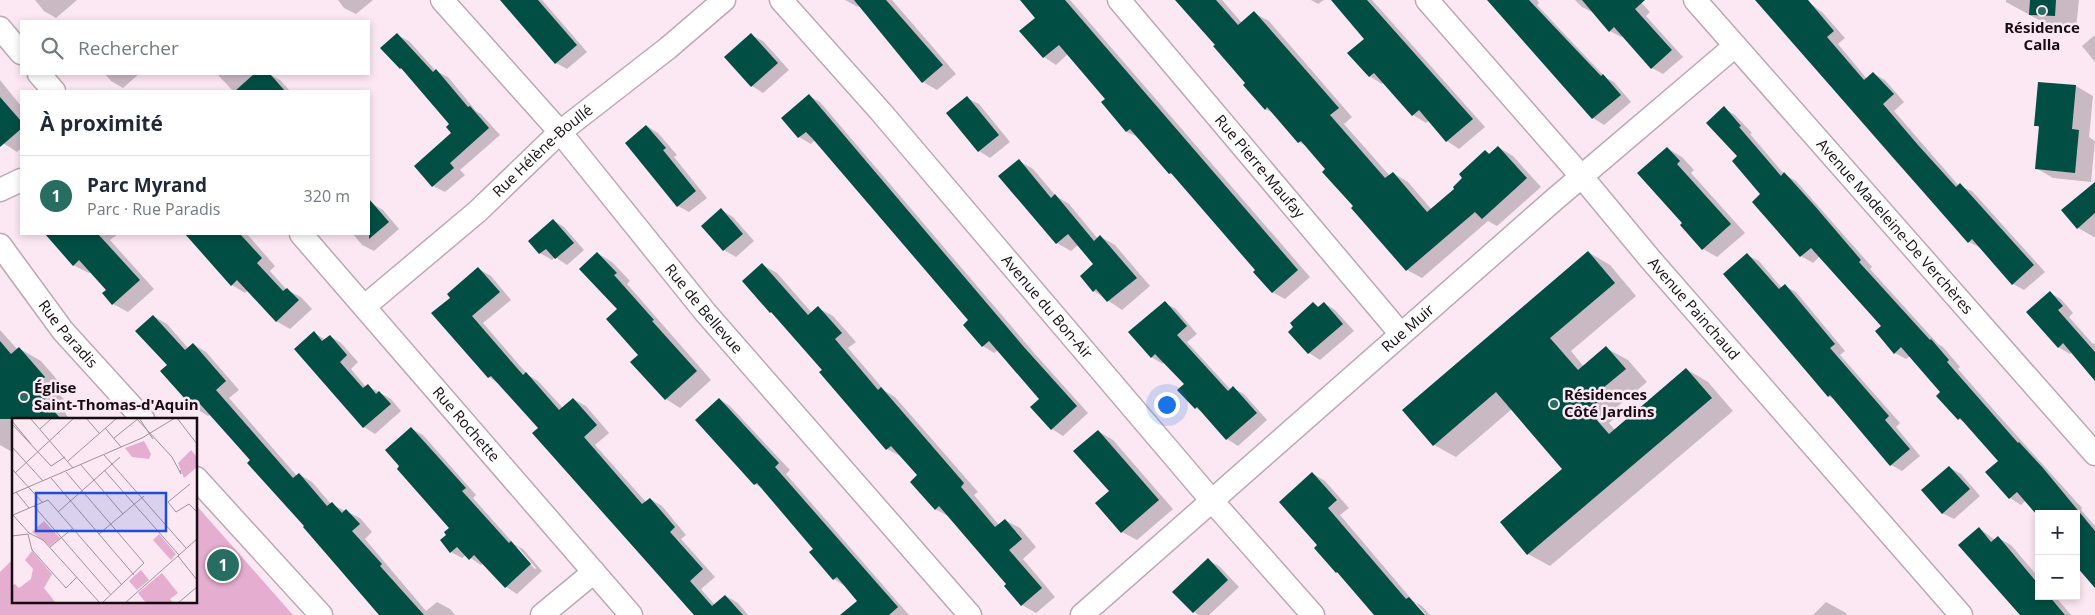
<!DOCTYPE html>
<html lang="fr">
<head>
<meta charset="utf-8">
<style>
  :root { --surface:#fff; --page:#f6f6f7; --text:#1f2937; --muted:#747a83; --line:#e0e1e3; --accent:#276d62 }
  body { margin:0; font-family:"Open Sans",sans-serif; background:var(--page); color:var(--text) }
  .controls { position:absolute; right:15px; bottom:15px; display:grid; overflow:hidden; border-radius:0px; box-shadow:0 2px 8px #0003 }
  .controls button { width:45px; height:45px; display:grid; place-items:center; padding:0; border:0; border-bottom:1px solid var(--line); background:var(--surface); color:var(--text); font:25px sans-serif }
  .you { position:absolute; left:1166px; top:404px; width:18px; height:18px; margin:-12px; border:4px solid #fff; border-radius:50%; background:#1a73e8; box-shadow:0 0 0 8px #1a73e833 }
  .badge { display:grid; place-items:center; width:32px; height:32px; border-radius:50%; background:var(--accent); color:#fff; font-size:16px; font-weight:700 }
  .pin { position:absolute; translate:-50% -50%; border:2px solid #fff; box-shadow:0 1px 5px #0006 }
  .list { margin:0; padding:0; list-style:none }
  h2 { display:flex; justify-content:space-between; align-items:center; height:65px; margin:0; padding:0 20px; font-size:21px }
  h2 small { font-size:16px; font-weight:400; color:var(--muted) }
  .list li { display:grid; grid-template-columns:32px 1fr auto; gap:15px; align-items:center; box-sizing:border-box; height:80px; padding:0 20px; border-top:1px solid var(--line) }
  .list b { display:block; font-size:19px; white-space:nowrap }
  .list p { margin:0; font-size:16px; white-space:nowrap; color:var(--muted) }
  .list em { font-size:16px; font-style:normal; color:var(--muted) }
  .icon { flex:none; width:28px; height:28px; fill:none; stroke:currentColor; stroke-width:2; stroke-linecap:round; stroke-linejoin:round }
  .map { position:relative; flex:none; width:2095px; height:615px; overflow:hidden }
  .search { position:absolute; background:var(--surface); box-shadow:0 2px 8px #0003; left:20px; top:20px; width:350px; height:55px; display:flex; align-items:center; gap:12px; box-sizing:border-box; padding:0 18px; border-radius:0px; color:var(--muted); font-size:19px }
  .panel { position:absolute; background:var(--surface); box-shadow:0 2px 8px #0003; left:20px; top:90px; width:350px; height:145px; border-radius:0px }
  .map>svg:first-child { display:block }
  .green { fill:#e5adcf }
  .shadow { fill:#0003; fill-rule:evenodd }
  .building { fill:#014e44 }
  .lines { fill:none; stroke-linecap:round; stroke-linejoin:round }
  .minor-casing { stroke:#bea7b4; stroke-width:25 }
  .minor { stroke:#fff; stroke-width:22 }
  .poi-dot { fill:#276d62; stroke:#fce8f3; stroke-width:2 }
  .labels { text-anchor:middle; stroke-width:5; stroke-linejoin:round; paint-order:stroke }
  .poi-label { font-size:15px; font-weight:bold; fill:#150d12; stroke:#fce8f3; text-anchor:start }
  .street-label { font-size:15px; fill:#150d12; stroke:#fce8f3 }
  .inset-road { fill:none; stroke:#a09099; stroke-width:1 }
  .view { fill:#1d4ed8; fill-opacity:0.15; stroke:#1d4ed8; stroke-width:2.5 }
  .inset-edge { fill:none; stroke:#150d12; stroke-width:2.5 }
</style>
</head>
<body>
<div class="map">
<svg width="2095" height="615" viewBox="0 0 2095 615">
  <rect width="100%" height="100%" fill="#fce8f3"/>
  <!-- green -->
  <polygon class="green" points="196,505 293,615 0,615 0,572 14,558 14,601 196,601"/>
  <!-- shadow -->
  <g class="shadow">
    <polygon points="35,0 77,0 56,18 44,11"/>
    <polygon points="338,0 373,0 356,14 344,8"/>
    <polygon points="505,0 542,0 587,52 567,69 556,63"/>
    <polygon points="845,0 892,0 956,74 937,90 923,82 860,6 858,7"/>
    <polygon points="1022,0 1070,0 1310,277 1285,299 1272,292 1257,270 1177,177 1170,173 1140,138 1127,132 1102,103 1107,99 1068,54 1056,65 1044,57 1021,31 1037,18"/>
    <polygon points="1177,0 1222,0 1242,23 1254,13 1269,21 1352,117 1344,124 1390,176 1393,173 1408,182 1432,210 1456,189 1485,151 1490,154 1498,147 1513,156 1541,187 1497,226 1488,221 1422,278 1407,270 1352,208 1355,206 1327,169 1308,147 1299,142 1275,114 1265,109 1217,45"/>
    <polygon points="1311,0 1324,0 1318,4"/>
    <polygon points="1333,0 1372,0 1485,127 1459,149 1447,141 1429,120 1426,123 1413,115 1384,82 1382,84 1369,76 1366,39"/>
    <polygon points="1489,0 1537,0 1539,3 1537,5 1606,78 1614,82 1631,102 1604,125 1593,118"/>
    <polygon points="1575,0 1639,0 1650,12 1646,16 1683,57 1663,74 1652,68 1623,36 1621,37 1610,31 1594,13 1582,7"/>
    <polygon points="1757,0 1806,0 1823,13 1845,38 1838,44 1867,79 1874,74 1885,80 1904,102 1894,111 1959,186 1972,191 2045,272 2024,290 2013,284 1981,248 1969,242 1891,156"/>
    <polygon points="2006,0 2079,0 2076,28 2052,27 2006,2"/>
    <polygon points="397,35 409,41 436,71 448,77 476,111 481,114 500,135 460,170 465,175 445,192 433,186 453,134 451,124 405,71 400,68"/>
    <polygon points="751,35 763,41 789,70 763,93 752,86 726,57"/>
    <polygon points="2095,35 2095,62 2082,46"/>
    <polygon points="105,74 139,74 123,88 111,81"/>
    <polygon points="217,74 263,74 266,76 269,74 280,80 290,91 233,91"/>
    <polygon points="0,80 21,106 21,148 17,152 0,141"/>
    <polygon points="2039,83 2076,86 2093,96 2089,137 2095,141 2091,182 2053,178 2036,168 2040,128 2035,125"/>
    <polygon points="809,96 820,102 1035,354 1088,413 1063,436 1052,429 1032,408 1041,399 998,350 994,353 983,346 970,320 815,140 811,144 799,137"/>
    <polygon points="967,98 979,104 1010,142 990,158 979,151"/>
    <polygon points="1724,108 1735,115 1752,133 1750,134 1784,174 1796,181 1872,267 1870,269 1938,344 1943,347 1960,367 1958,369 1992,408 2082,508 2081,510 2095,526 2095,585 2076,514 2039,514 2039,515 2026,500 2021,505 2010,498 1999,461 1967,424 1959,419 1938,396 1942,392 1910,356 1906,359 1895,353 1883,326 1820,256 1813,263 1801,256 1754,202 1762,194 1738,156"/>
    <polygon points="647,126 658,133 677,155 674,157 707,198 689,212 678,206"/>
    <polygon points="1667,148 1682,157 1694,170 1691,173 1745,233 1717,257 1703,249 1683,223"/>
    <polygon points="1019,161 1033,169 1056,196 1069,204 1098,239 1101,237 1115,245 1150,286 1122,310 1094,291 1082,276 1095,265 1078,245 1071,251 1057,243"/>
    <polygon points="2095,189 2095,237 2094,237 2078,228"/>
    <polygon points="371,203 383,210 399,229 374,251 362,245 353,234 369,234 369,206"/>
    <polygon points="721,210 733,217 754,241 736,257 724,250 703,226"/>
    <polygon points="553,220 564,227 584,250 567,265 555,257 552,260 540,253"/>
    <polygon points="47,234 118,234 110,240 154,289 128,312 113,304 108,290 91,272 89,273 73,265"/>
    <polygon points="187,234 247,234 275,266 270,271 287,290 301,297 312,309 290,329 276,321 248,290 245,293 232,285"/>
    <polygon points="1588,252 1610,265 1636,296 1571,351 1584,367 1606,348 1628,360 1647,382 1618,406 1623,412 1609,423 1615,430 1686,369 1708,382 1733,411 1550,566 1528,554 1564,469 1512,409 1456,457 1434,445"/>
    <polygon points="597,253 612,262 630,281 627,284 711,380 680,408 666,399 640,355 618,310"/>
    <polygon points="1747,255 1759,261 1782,288 1785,286 1796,292 1845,351 1840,355 1900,423 1896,427 1920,456 1902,471 1891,465 1836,400 1828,396"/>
    <polygon points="763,265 777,273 812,313 818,308 833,316 856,342 848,348 885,391 895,397 978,492 974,495 999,525 1005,520 1020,528 1036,547 1023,559 1055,597 1036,613 1022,605 1007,584 950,517 935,509 919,475 902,457 887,449 821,372 824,370 776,315 771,312"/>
    <polygon points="479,269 491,276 511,300 483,323 528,375 538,381 563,408 573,399 586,406 609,433 595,445 646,502 650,499 662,506 686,535 681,539 715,577 701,589 715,605 726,596 738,603 748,615 696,615 540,428 499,384 489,377 451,298"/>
    <polygon points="2050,293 2061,299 2073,313 2069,317 2093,344 2095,343 2095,379 2072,352 2070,354 2058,347"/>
    <polygon points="1165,303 1176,309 1197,334 1187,342 1231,390 1233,388 1244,394 1267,420 1238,446 1227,439 1202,412 1196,408 1185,384 1164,362 1163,364 1151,357"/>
    <polygon points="1324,303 1335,310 1354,331 1320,360 1309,353 1314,304 1319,307"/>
    <polygon points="153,316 167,324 188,348 193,344 206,352 239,390 229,398 297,476 299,474 312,482 331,504 360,518 372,532 365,539 426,611 437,602 450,609 455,615 380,615 211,414 208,416 195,408 162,371 169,365"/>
    <polygon points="0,330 18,350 20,349 41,361 66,390 60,395 71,408 65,413 70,419 14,419 14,453 0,445"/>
    <polygon points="314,333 326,340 330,336 341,343 358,362 351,369 366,387 368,386 391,399 401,411 375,434 364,427"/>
    <polygon points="719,399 730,406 790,470 786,474 909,615 842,615 859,601 845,586 834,579 811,552 815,549 766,491 755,484"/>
    <path d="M412,429L423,435L476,495L473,498L515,545L523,549L542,571L517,594L506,587L484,563L481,565L466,555L462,558L451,552L448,535L451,528ZM514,547H518L536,568L535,569Z"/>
    <polygon points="1098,431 1113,440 1173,509 1137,540 1122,532 1111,491"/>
    <polygon points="1949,467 1961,474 1980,496 1954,519 1942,513"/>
    <polygon points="1312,473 1325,481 1349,508 1340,515 1413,601 1422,606 1430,615 1426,615 1416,603 1413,603 1423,615 1378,615 1319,545"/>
    <polygon points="1979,528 1995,540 1998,538 2011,545 2039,578 2039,596 2055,596 2071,615 2022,615"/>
    <polygon points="1208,560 1219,566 1239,587 1209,615 1198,615 1174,592"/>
    <polygon points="1826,602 1846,613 1847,615 1813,615"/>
  </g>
  <!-- building -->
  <g class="building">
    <polygon points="500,0 538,0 577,45 555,64"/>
    <polygon points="854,0 886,0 943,65 922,83"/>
    <polygon points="1020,0 1065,0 1298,270 1272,293 1253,272 1255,270 1171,173 1169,174 1130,129 1126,132 1101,102 1105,99 1059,45 1043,58 1019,31 1035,18"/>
    <polygon points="1175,0 1216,0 1238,25 1254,11 1339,108 1330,115 1385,178 1393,172 1427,212 1454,189 1453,187 1462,178 1459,174 1485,150 1489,154 1498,146 1527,178 1482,219 1475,212 1406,271 1351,208 1353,206 1322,172 1325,169 1301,141 1298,143 1267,107 1265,110 1243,85 1245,83 1213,46 1215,45"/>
    <polygon points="1331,0 1367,0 1473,119 1446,142 1419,110 1412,116 1374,73 1369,77 1347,53 1364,39"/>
    <polygon points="1487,0 1529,0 1601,76 1603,74 1621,95 1592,119"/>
    <polygon points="1582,0 1645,0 1635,9 1672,50 1651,69 1614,27 1609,32"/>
    <polygon points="1755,0 1808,0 1834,31 1827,37 1864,80 1873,72 1894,94 1883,104 1918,145 1956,187 1960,183 2034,265 2012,285 1972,239 1968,243"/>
    <polygon points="2030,0 2056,0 2055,16 2029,15"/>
    <polygon points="397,33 433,72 436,69 468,107 470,106 489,128 450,163 454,168 432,187 414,166 451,133 446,127 449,124 401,68 400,69 380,48"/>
    <polygon points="751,33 778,63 751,87 724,57"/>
    <polygon points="254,74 270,74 285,91 235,91"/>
    <polygon points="2038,82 2076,85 2072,129 2079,130 2075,173 2035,169 2039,126 2034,126"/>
    <polygon points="809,94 1023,346 1077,406 1051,430 1030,407 1039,399 989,341 982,347 963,325 968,320 812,138 806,132 798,138 781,118"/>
    <polygon points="967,96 999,135 978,152 946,113"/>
    <polygon points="0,97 21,121 21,129 0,147"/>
    <polygon points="1724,106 1741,126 1739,127 1781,176 1784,172 1814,205 1861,260 1859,262 1930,340 1931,339 1949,360 1947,362 2018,443 2019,442 2043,468 2095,531 2095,588 2076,566 2076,514 2036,514 2017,492 2009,499 1985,472 1998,461 1960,418 1958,420 1936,396 1940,392 1901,347 1894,354 1875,331 1881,326 1811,248 1800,257 1752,202 1760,194 1732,161 1737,156 1706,123"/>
    <polygon points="646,125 666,148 663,150 696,191 677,207 625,143"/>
    <polygon points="1667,147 1680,161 1677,164 1731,224 1702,250 1680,225 1682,223 1637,173"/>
    <polygon points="1019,159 1051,198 1055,194 1094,241 1100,235 1137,278 1107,302 1096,289 1093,292 1080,276 1093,264 1068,234 1056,244 998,176"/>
    <polygon points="2095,182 2095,213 2077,229 2061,210"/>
    <polygon points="369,199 389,222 369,239"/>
    <polygon points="721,208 743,234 723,251 701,226"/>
    <polygon points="553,219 574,243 555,259 546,249 539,254 528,241"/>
    <polygon points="45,234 98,234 140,280 112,305 102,293 106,290 79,260 73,266"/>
    <polygon points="185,234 240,234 262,258 257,263 283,291 287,288 299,300 276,322 237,280 231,286"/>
    <polygon points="1588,251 1615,283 1550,338 1578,370 1606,346 1626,369 1597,393 1602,399 1588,410 1609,434 1686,368 1712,398 1527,555 1500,522 1562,469 1496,392 1433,446 1402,410"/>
    <polygon points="597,252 617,273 614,275 654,320 652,321 697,371 665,400 630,362 638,355 606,319 617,309 579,269"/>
    <polygon points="1747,253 1779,289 1785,284 1835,344 1830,348 1889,416 1885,420 1910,449 1890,466 1830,395 1828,397 1812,378 1723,274"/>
    <polygon points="762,263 808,315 818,306 842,333 835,339 878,390 881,387 964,483 961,487 995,527 1005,519 1022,539 1009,550 1042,588 1021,606 1004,586 1006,584 939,506 935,510 910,482 917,475 891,446 886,450 819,372 822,370 771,312 770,313 742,281"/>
    <polygon points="478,267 500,292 472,316 523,375 526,372 559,410 573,398 597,425 584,437 642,504 650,498 675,527 670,532 703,569 690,581 712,606 725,595 743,615 694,615 532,433 538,428 491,376 488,378 431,313 450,298 447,294"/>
    <polygon points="2050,291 2063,306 2058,310 2095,352 2095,381 2063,343 2058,348 2026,312"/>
    <polygon points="1165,301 1187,326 1177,335 1228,391 1233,386 1257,413 1226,440 1197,407 1195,409 1177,390 1184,384 1155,354 1151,358 1128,332"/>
    <polygon points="1313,302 1318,307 1324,302 1343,324 1308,354 1288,332 1293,327 1290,323"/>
    <polygon points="153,315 185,350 193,343 226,381 216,390 293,478 299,473 327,506 332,502 342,513 346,509 360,524 352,531 382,564 380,566 424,615 379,615 335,564 303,527 304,526 247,463 250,460 200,404 194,409 160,371 167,365 135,331"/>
    <polygon points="314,331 322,341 330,335 347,355 340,362 363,388 368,384 376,394 379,391 391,404 363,428 294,349"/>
    <polygon points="0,341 11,354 19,347 45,377 39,382 50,395 44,400 61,419 0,419"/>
    <polygon points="719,398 779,463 775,467 898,607 889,615 840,615 857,601 837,577 833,580 809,552 813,549 757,483 754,485 695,420"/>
    <polygon points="411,427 466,488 462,491 509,543 511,541 531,564 505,588 474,555 469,560 457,547 450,553 440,540 446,535 444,532 449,528 397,469 399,466 385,450"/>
    <polygon points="1098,430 1159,500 1121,533 1095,503 1109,491 1073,451"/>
    <polygon points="1949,466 1970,489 1942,514 1921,490"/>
    <polygon points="1312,472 1337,500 1328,508 1406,599 1409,597 1425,615 1374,615 1337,572 1336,573 1314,548 1317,545 1279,502"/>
    <polygon points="1979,527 1991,542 1998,536 2039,585 2039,596 2049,596 2065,615 2020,615 1958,545"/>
    <polygon points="1208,558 1228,580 1193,613 1172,592"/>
  </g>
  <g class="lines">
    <defs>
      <g id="minor">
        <path id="s1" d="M442,0L560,132L705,312L970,615"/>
        <path id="s2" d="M781,0L881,112L1213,502L1313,615"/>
        <path id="s3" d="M1119,0L1400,333"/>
        <path id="s4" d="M1427,0L1582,177L1651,260L1961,615"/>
        <path id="s5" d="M1695,0L2095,454"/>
        <polyline points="0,28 21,53"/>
        <polyline points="39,74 54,91"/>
        <polyline points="0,190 21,180"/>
        <path id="s6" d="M301,234L631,615"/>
        <path id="s7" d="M0,245L63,331L143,419"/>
        <path id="s8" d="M365,306L478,211L560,132L668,48L724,0"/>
        <polyline points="196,478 321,615"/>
        <polyline points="542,615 594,572"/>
        <path id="s9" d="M1082,615L1555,199L1735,46"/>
      </g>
    </defs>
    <!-- minor casing -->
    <use href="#minor" class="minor-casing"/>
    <!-- minor -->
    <use href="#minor" class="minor"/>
  </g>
  <!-- markers -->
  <g class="poi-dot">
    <circle cx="2042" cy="11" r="5"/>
    <circle cx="24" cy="397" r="5"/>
    <circle cx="1554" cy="404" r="5"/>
  </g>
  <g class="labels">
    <!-- poi labels -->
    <g class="poi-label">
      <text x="2042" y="33" text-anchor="middle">Résidence<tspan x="2042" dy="17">Calla</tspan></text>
      <text x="34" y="393">Église<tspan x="34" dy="17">Saint-Thomas-d'Aquin</tspan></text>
      <text x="1564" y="400">Résidences<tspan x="1564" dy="17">Côté Jardins</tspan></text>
    </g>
    <!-- street labels -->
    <g class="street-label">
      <text dy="5" stroke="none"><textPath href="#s8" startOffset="236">Rue Hélène-Boullé</textPath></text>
      <text dy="5" stroke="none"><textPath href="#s3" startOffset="218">Rue Pierre-Maufay</textPath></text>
      <text dy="5" stroke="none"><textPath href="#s5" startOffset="302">Avenue Madeleine-De Verchères</textPath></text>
      <text dy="5" stroke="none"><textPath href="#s2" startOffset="406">Avenue du Bon-Air</textPath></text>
      <text dy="5" stroke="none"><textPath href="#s4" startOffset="408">Avenue Painchaud</textPath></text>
      <text dy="5" stroke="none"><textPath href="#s1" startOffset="405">Rue de Bellevue</textPath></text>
      <text dy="5" stroke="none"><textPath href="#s9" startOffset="434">Rue Muir</textPath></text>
      <text dy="5" stroke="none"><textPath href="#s7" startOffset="112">Rue Paradis</textPath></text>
      <text dy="5" stroke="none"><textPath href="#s6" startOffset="252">Rue Rochette</textPath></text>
    </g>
  </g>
  <!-- overview -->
  <g transform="translate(12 418)">
    <rect width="185" height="185" fill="#fce8f3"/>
    <path d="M132,23L139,36L137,41L120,39L113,30ZM179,32L185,39V49L172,60L166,45ZM32,103L48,120L38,128L20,114ZM147,116L164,136L159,142L141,122ZM20,133L40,156L32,170L44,185H0V168L3,166L7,170L19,161L21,151L13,142ZM129,152L137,162L125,172L117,163ZM150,155L166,175L158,181L161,185H134L126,175Z" fill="#e5adcf"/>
    <path class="inset-road" d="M18,0L61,50M74,0L87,15M124,0L160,39L169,56L168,52M127,0L141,21M165,0L185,26M0,3L19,26M0,6L39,48L53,39M93,10L109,29M28,11L40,0M102,20L127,0M0,29L31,63M92,37L174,130M56,43L105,0M69,47L111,96M0,51L30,84M92,52L167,137M54,54L132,145L90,185M3,55L62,0M39,60L122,157M178,66L156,84L164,94L177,86L185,94M4,74L17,90M0,76L130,20L163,0M22,88L99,177M46,94L108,39M0,96L17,115L31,122L88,185M1,97L36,82L110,167M16,116L20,132L54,170L65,159M87,116L132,78M0,118L16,116M38,129L60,111M166,138L185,162M113,185L185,121M166,185L185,169"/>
    <path class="view" d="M24,75H154V113H24Z"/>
    <rect width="185" height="185" class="inset-edge"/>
  </g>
</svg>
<div class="controls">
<button>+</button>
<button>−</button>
</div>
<div class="you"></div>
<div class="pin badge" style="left:223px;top:565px">1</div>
<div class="search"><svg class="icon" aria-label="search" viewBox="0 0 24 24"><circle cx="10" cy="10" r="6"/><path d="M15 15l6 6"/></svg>Rechercher</div>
<section class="panel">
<h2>À proximité<small></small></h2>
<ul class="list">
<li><span class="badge">1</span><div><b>Parc Myrand</b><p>Parc · Rue Paradis</p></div><em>320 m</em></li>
</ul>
</section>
</div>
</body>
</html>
